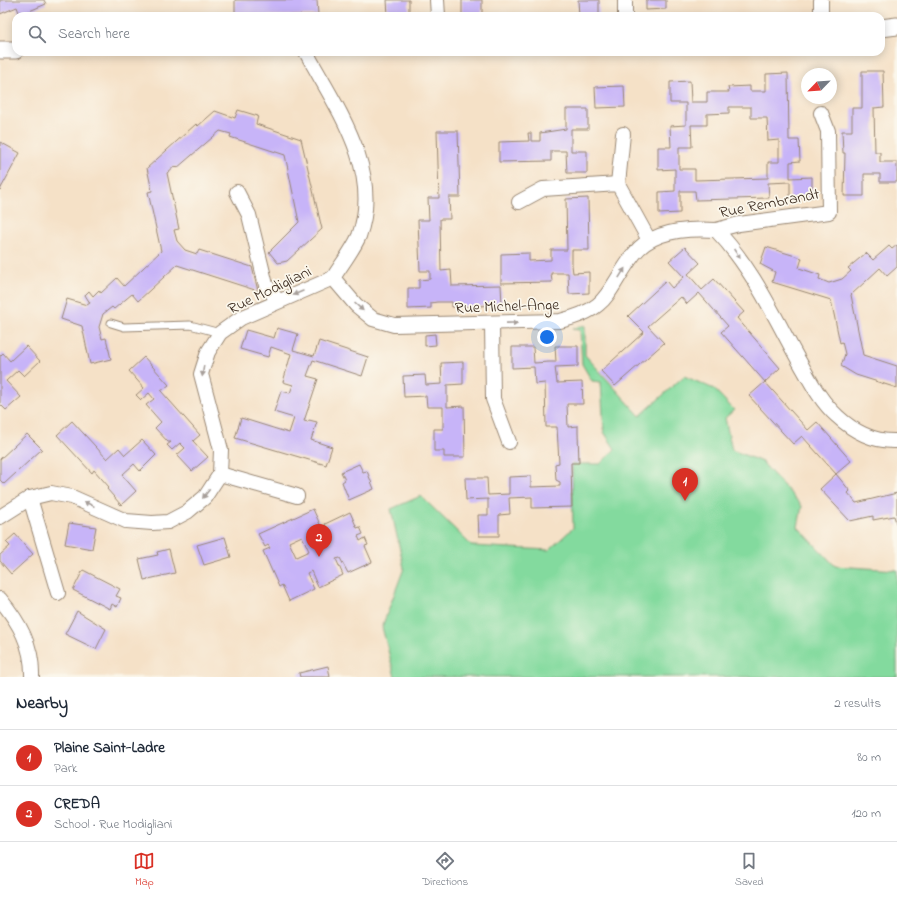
<!DOCTYPE html>
<html lang="en">
<head>
<meta charset="utf-8">
<style>
  :root { --surface:#fff; --page:#f6f6f7; --text:#1f2937; --muted:#747a83; --line:#e0e1e3; --accent:#d93025 }
  body { margin:0; font-family:"Indie Flower",sans-serif; background:var(--page); color:var(--text) }
  .compass { position:absolute; left:801px; top:68px; width:36px; height:36px; border-radius:50%; background:var(--surface); box-shadow:0 2px 10px #0003; rotate:245deg }
  .you { position:absolute; left:547px; top:337px; width:14px; height:14px; margin:-10px; border:3px solid #fff; border-radius:50%; background:#1a73e8; box-shadow:0 0 0 6px #1a73e833 }
  .badge { display:grid; place-items:center; width:26px; height:26px; border-radius:50%; background:var(--accent); color:#fff; font-size:13px; font-weight:700 }
  .pin { position:absolute; translate:-50% -33px; filter:drop-shadow(0 1px 2px #0008) }
  .pin::after { content:''; position:absolute; top:21px; width:14px; height:12px; background:inherit; clip-path:polygon(0 0,100% 0,50% 100%) }
  .list { margin:0; padding:0; list-style:none }
  h2 { display:flex; justify-content:space-between; align-items:center; height:52px; margin:0; padding:0 16px; font-size:17px }
  h2 small { font-size:13px; font-weight:400; color:var(--muted) }
  .list li { display:grid; grid-template-columns:26px 1fr auto; gap:12px; align-items:center; box-sizing:border-box; height:56px; padding:0 16px; border-top:1px solid var(--line) }
  .list b { display:block; font-size:15px; white-space:nowrap }
  .list p { margin:0; font-size:13px; white-space:nowrap; color:var(--muted) }
  .list em { font-size:13px; font-style:normal; color:var(--muted) }
  .icon { flex:none; width:22px; height:22px; fill:none; stroke:currentColor; stroke-width:2; stroke-linecap:round; stroke-linejoin:round }
  .map { position:relative; flex:none; width:897px; height:677px; overflow:hidden }
  .search { position:absolute; background:var(--surface); box-shadow:0 2px 10px #0003; left:12px; right:12px; top:12px; height:44px; display:flex; align-items:center; gap:10px; box-sizing:border-box; padding:0 14px; border-radius:12px; color:var(--muted); font-size:15px }
  .sheet { height:164px; background:var(--surface) }
  nav { display:flex; justify-content:space-around; align-items:center; box-sizing:border-box; height:56px; border-top:1px solid var(--line); background:var(--surface); font-size:11px; color:var(--muted) }
  nav a { display:grid; justify-items:center; gap:2px }
  nav .on { color:var(--accent) }
  .map>svg:first-child { display:block }
  .green { fill:#83da9e; stroke:#5f825e }
  .building { fill:#c7b4f8; fill-rule:evenodd }
  .lines { fill:none; stroke-linecap:round; stroke-linejoin:round }
  .service-casing { stroke:#988672; stroke-width:9 }
  .minor-casing { stroke:#988672; stroke-width:16 }
  .tertiary-casing { stroke:#988672; stroke-width:19 }
  .service { stroke:#fff; stroke-width:7 }
  .minor { stroke:#fff; stroke-width:14 }
  .tertiary { stroke:#fff; stroke-width:17 }
  .oneway { fill:#a79f9a }
  .labels { text-anchor:middle; stroke-width:3.5; stroke-linejoin:round; paint-order:stroke }
  .street-label { font-size:16px; fill:#3b2a1e; stroke:#fbf7ec }
</style>
</head>
<body>
<div class="map">
<svg width="897" height="677" viewBox="0 0 897 677">
  <rect width="100%" height="100%" fill="#fbf7ec"/>
  <filter id="ink" filterUnits="userSpaceOnUse"><feTurbulence type="fractalNoise" baseFrequency=".025" numOctaves="2"/><feDisplacementMap in="SourceGraphic" scale="8" xChannelSelector="R" yChannelSelector="G"/><feConvolveMatrix kernelMatrix="1 2 1 2 8 2 1 2 1" color-interpolation-filters="sRGB"/></filter>
  <filter id="wash" filterUnits="userSpaceOnUse"><feTurbulence type="fractalNoise" baseFrequency=".012" numOctaves="4" result="noise"/><feDisplacementMap in="SourceGraphic" scale="16" xChannelSelector="R" yChannelSelector="G"/><feGaussianBlur stdDeviation="0.9" result="paint"/><feColorMatrix in="noise" values="0 0 0 0 0 0 0 0 0 0 0 0 0 0 0 0 0 1.4 0 .05"/><feComposite in="paint" operator="in"/></filter>
  <g filter="url(#wash)">
    <rect width="100%" height="100%" fill="#f5e1c7"/>
    <!-- green -->
    <polygon class="green" points="585,325 585,355 640,416 684,376 714,389 734,410 725,418 732,450 762,462 802,506 798,527 835,566 897,570 897,677 395,677 382,627 404,568 391,509 421,496 472,546 549,550 573,528 572,464 600,464 615,449 604,432 601,382 592,381 582,364 580,330 572,329"/>
    <g id="blocks">
      <!-- building -->
      <g class="building">
        <polygon points="0,0 44,0 46,4 20,15 17,7 0,14"/>
        <polygon points="235,0 317,0 318,15 235,16"/>
        <polygon points="387,0 409,0 409,16 388,16"/>
        <rect x="462" y="0" width="20" height="16"/>
        <polygon points="578,0 599,0 599,16 579,16"/>
        <polygon points="646,0 666,0 666,9 646,10"/>
        <polygon points="862,71 883,71 884,107 874,108 875,152 880,152 880,162 897,162 897,182 880,182 880,174 864,174 864,196 844,196 845,153 843,153 842,131 852,131 852,108 862,108"/>
        <path d="M788,73L789,140H799L800,161L790,162V178L812,177V197L790,198V182L768,183L769,198L696,200L695,191H680V213L659,214V192L675,191V169L658,170V147H671L670,126L686,125V103H670V82L690,81L691,102H707V92H729L728,87L750,86V91H766V74ZM729,107H751V118H767L768,141L779,140V162H768V178L695,180V169H679V147H692L691,125H707V114L729,113Z"/>
        <polygon points="624,86 625,107 596,108 595,87"/>
        <polygon points="566,109 588,109 588,129 571,129 571,151 587,151 587,173 567,173 566,151 551,151 551,161 499,162 499,142 529,141 528,133 531,133 531,141 540,141 540,133 566,129"/>
        <polygon points="238,110 258,116 256,124 301,139 322,229 287,261 278,263 269,252 299,222 285,155 230,137 231,134 220,131 177,168 175,166 167,173 179,229 174,230 177,241 185,250 197,254 199,250 252,267 258,291 177,265 138,301 132,294 114,309 112,307 103,314 99,327 102,339 106,338 111,359 90,364 82,326 61,319 67,299 87,305 90,303 85,295 89,291 93,296 99,290 101,293 117,278 124,286 161,251 148,192 152,191 147,168 196,124 198,126 215,111 235,118"/>
        <polygon points="437,131 458,131 460,197 449,197 450,219 440,219 441,271 451,270 452,286 501,285 502,305 452,307 452,302 437,302 431,303 431,308 408,309 408,288 419,288 419,280 430,279 430,271 420,271 418,220 429,220 428,198 439,198"/>
        <polygon points="0,142 20,153 0,190"/>
        <polygon points="588,198 589,250 572,250 572,265 573,273 589,272 589,293 569,294 568,273 551,273 552,282 501,283 501,254 529,253 529,261 551,260 551,250 567,250 566,199"/>
        <polygon points="897,245 897,267 887,276 880,268 851,295 863,355 897,366 897,388 856,375 841,366 845,354 842,342 840,343 831,300 772,282 775,272 760,264 766,247 802,258 799,268 820,275 819,279 829,283 842,279 851,271 848,268 866,253 873,260 889,246 892,249"/>
        <polygon points="685,247 700,263 688,274 702,290 714,279 744,312 737,318 780,368 765,382 808,430 817,422 851,461 836,474 802,436 793,444 749,396 765,382 721,332 728,326 699,293 687,304 681,297 648,326 664,343 615,386 601,371 644,332 628,316 666,281 672,288 684,277 669,261"/>
        <polygon points="277,328 298,334 293,350 314,356 319,341 368,357 362,376 313,360 307,376 318,379 304,421 308,422 309,420 317,422 311,440 332,447 326,465 235,438 241,418 289,433 294,418 274,412 281,391 290,393 293,385 283,382 291,354 271,347 268,357 240,349 246,330 274,338"/>
        <polygon points="435,334 436,345 425,346 425,335"/>
        <polygon points="26,346 40,361 24,376 18,370 6,381 21,397 6,410 0,404 0,356 3,353 10,361"/>
        <polygon points="555,346 578,346 578,366 555,367 557,383 582,382 583,404 567,404 568,427 578,426 578,433 579,463 571,463 572,507 532,508 532,497 509,498 510,514 499,515 499,536 479,536 478,515 488,515 488,499 466,500 465,478 487,478 488,495 509,494 509,477 531,476 531,487 560,486 560,482 556,480 555,464 559,463 557,427 546,427 545,383 535,384 534,367 512,368 512,347 533,347 534,363 549,362 556,362"/>
        <polygon points="144,357 169,385 161,391 200,435 193,441 208,457 192,471 177,455 185,448 180,443 172,450 167,445 171,442 168,442 155,428 161,422 146,405 154,399 149,393 141,400 136,395 144,388 129,371"/>
        <polygon points="463,362 463,384 447,385 447,407 464,406 465,457 444,457 444,451 434,451 434,429 443,429 443,407 427,407 426,396 404,397 403,376 425,375 426,385 442,384 441,363"/>
        <polygon points="72,421 107,459 119,448 125,455 142,440 156,455 140,471 134,464 122,475 136,491 121,505 107,489 109,487 94,470 92,473 57,435"/>
        <polygon points="27,434 42,449 4,484 0,480 0,459"/>
        <polygon points="359,464 363,472 367,471 374,489 349,500 342,482 345,480 341,472"/>
        <polygon points="836,474 850,491 848,493 856,503 897,493 897,526 894,516 873,520 873,516 850,521 820,489"/>
        <path d="M313,509L328,542L332,540L325,524L350,512L357,528L360,527L363,534L358,536L360,541L365,538L368,545L365,546L372,562L348,573L340,558L336,559L343,575L318,587L311,571L307,573L314,589L289,601L282,585L279,587L263,551L270,548L268,545L265,547L258,534ZM302,536L309,551L296,557L289,542Z"/>
        <polygon points="69,523 96,527 92,549 65,544"/>
        <polygon points="15,534 33,554 11,574 0,561 0,555 10,546 6,542"/>
        <polygon points="225,537 231,557 204,565 197,545"/>
        <polygon points="169,549 175,573 144,580 139,559 158,555 157,552"/>
        <polygon points="83,570 120,589 116,596 121,598 117,607 112,604 110,609 73,590"/>
        <polygon points="77,611 106,629 96,649 65,634"/>
        <polygon points="328,666 330,677 300,677 299,673"/>
      </g>
    </g>
  </g>
  <g filter="url(#ink)">
    <use href="#blocks" fill-opacity="0" stroke="#988672" stroke-width="1"/>
    <g class="lines">
      <defs>
        <polyline id="service" points="111,323 124,327 190,325 220,333"/>
        <g id="minor">
          <polyline points="437,0 438,16"/>
          <polyline points="625,0 625,16"/>
          <polyline points="821,0 821,16"/>
          <path d="M306,52C336,107 383,171 359,236C353,250 341,265 333,278"/>
          <polyline points="618,184 623,134"/>
          <polyline points="237,192 249,215 266,285 278,301"/>
          <polyline points="519,202 543,189 618,184 649,240"/>
          <polyline points="716,230 739,224 829,212 828,131 821,113"/>
          <path d="M333,278L356,305L373,319L394,325L560,321C611,309 606,291 634,254C652,230 688,228 716,230C752,267 774,316 799,361C810,380 820,401 837,416C853,431 874,442 897,441"/>
          <polyline points="492,323 493,399 509,442"/>
          <polyline points="220,474 297,496"/>
          <polyline points="30,498 58,593"/>
          <polyline points="0,517 30,498 51,493 72,497 126,521 152,523 168,522 187,512 205,497 220,474 221,450 201,374 208,352 220,333 241,318 333,278"/>
          <path d="M0,599C19,622 33,646 32,677"/>
        </g>
        <g id="tertiary">
          <polyline points="881,28 897,26"/>
          <polyline points="0,50 16,50"/>
        </g>
      </defs>
      <!-- service casing -->
      <use href="#service" class="service-casing"/>
      <!-- minor casing -->
      <use href="#minor" class="minor-casing"/>
      <!-- tertiary casing -->
      <use href="#tertiary" class="tertiary-casing"/>
      <!-- service -->
      <use href="#service" class="service"/>
      <!-- minor -->
      <use href="#minor" class="minor"/>
      <!-- tertiary -->
      <use href="#tertiary" class="tertiary"/>
    </g>
    <!-- one-way arrows -->
    <defs><path id="oneway-solid" d="M-6-.8H1V-3.2L6.5 0L1 3.2V.8H-6Z"/></defs>
    <g class="oneway">
      <use href="#oneway-solid" transform="translate(737 254) rotate(56)"/>
      <use href="#oneway-solid" transform="translate(622 273) rotate(-58)"/>
      <use href="#oneway-solid" transform="translate(298 293) rotate(157)"/>
      <use href="#oneway-solid" transform="translate(359 307) rotate(42)"/>
      <use href="#oneway-solid" transform="translate(512 323) rotate(-1)"/>
      <use href="#oneway-solid" transform="translate(203 371) rotate(98)"/>
      <use href="#oneway-solid" transform="translate(206 494) rotate(128)"/>
      <use href="#oneway-solid" transform="translate(89 504) rotate(-156)"/>
    </g>
  </g>
  <g class="labels">
    <!-- street labels -->
    <g class="street-label">
      <text transform="translate(769 202) rotate(-11)" y="6">Rue Rembrandt</text>
      <text transform="translate(269 289) rotate(-26)" y="6">Rue Modigliani</text>
      <text transform="translate(507 305) rotate(-2)" y="6">Rue Michel-Ange</text>
    </g>
  </g>
</svg>
<svg class="compass" viewBox="-18 -18 36 36"><path d="M0-13l5 13h-10z" fill="#e53935"/><path d="M0 13l5-13h-10z" fill="#747a83"/></svg>
<div class="you"></div>
<div class="pin badge" style="left:685px;top:501px">1</div>
<div class="pin badge" style="left:319px;top:557px">2</div>
<div class="search"><svg class="icon" aria-label="search" viewBox="0 0 24 24"><circle cx="10" cy="10" r="6"/><path d="M15 15l6 6"/></svg>Search here</div>
</div>
<section class="sheet">
<h2>Nearby<small>2 results</small></h2>
<ul class="list">
<li><span class="badge">1</span><div><b>Plaine Saint-Ladre</b><p>Park</p></div><em>80 m</em></li>
<li><span class="badge">2</span><div><b>CREDA</b><p>School · Rue Modigliani</p></div><em>120 m</em></li>
</ul>
</section>
<nav>
<a class="on"><svg class="icon" aria-label="map" viewBox="0 0 24 24"><path d="M3 6l6-2 6 2 6-2v14l-6 2-6-2-6 2zM9 4v14M15 6v14"/></svg>Map</a>
<a><svg class="icon" aria-label="directions" viewBox="0 0 24 24"><path d="M12 3l9 9-9 9-9-9zM9 14v-3h6M13 9l2 2-2 2"/></svg>Directions</a>
<a><svg class="icon" aria-label="saved" viewBox="0 0 24 24"><path d="M7 4h10v16l-5-4-5 4z"/></svg>Saved</a>
</nav>
</body>
</html>
